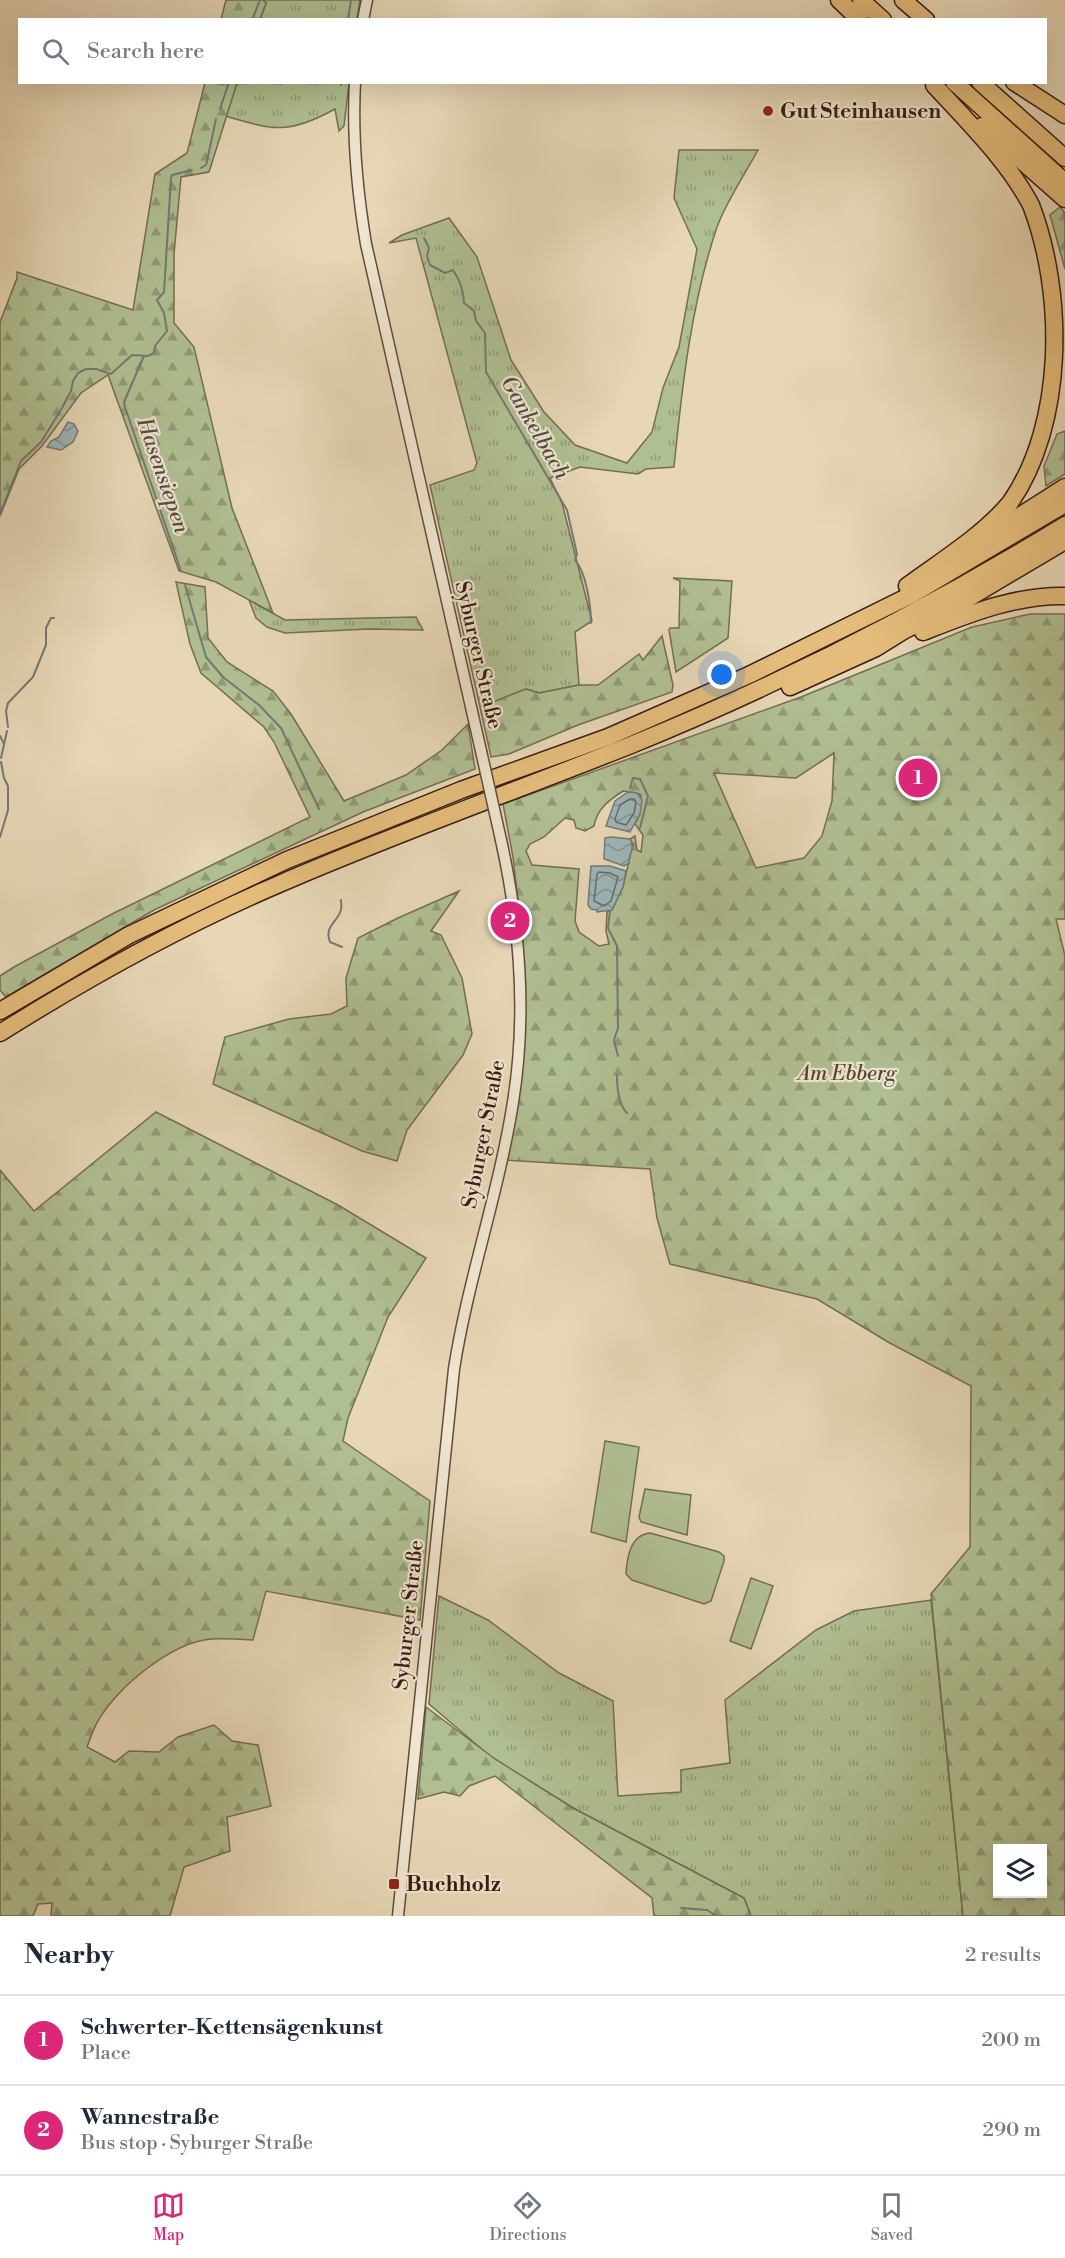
<!DOCTYPE html>
<html lang="en">
<head>
<meta charset="utf-8">
<style>
  :root { --surface:#fff; --page:#f2f2f3; --text:#1f2937; --muted:#747a83; --line:#e0e1e3; --accent:#db2777 }
  body { margin:0; font-family:"Libre Bodoni",serif; background:var(--page); color:var(--text) }
  .controls { position:absolute; right:18px; bottom:18px; display:grid; overflow:hidden; border-radius:0px; box-shadow:0 6px 24px #0002 }
  .controls button { width:54px; height:54px; display:grid; place-items:center; padding:0; border:0; border-bottom:2px solid var(--line); background:var(--surface); color:var(--text); font:30px sans-serif }
  .you { position:absolute; left:722px; top:675px; width:21px; height:21px; margin:-15px; border:4px solid #fff; border-radius:50%; background:#1a73e8; box-shadow:0 0 0 9px #1a73e833 }
  .badge { display:grid; place-items:center; width:39px; height:39px; border-radius:50%; background:var(--accent); color:#fff; font-size:20px; font-weight:700 }
  .pin { position:absolute; translate:-50% -50%; border:3px solid #fff; box-shadow:0 2px 6px #0006 }
  .list { margin:0; padding:0; list-style:none }
  h2 { display:flex; justify-content:space-between; align-items:center; height:78px; margin:0; padding:0 24px; font-size:26px }
  h2 small { font-size:20px; font-weight:400; color:var(--muted) }
  .list li { display:grid; grid-template-columns:39px 1fr auto; gap:18px; align-items:center; box-sizing:border-box; height:90px; padding:0 24px; border-top:2px solid var(--line) }
  .list b { display:block; font-size:22px; white-space:nowrap }
  .list p { margin:0; font-size:20px; white-space:nowrap; color:var(--muted) }
  .list em { font-size:20px; font-style:normal; color:var(--muted) }
  .icon { flex:none; width:33px; height:33px; fill:none; stroke:currentColor; stroke-width:2; stroke-linecap:round; stroke-linejoin:round }
  .map { position:relative; flex:none; width:1065px; height:1916px; overflow:hidden }
  .search { position:absolute; background:var(--surface); box-shadow:0 6px 24px #0002; left:18px; right:18px; top:18px; height:66px; display:flex; align-items:center; gap:15px; box-sizing:border-box; padding:0 21px; border-radius:0px; color:var(--muted); font-size:22px }
  .sheet { height:258px; background:var(--surface) }
  nav { display:flex; justify-content:space-around; align-items:center; box-sizing:border-box; height:84px; border-top:2px solid var(--line); background:var(--surface); font-size:16px; color:var(--muted) }
  nav a { display:grid; justify-items:center; gap:3px }
  nav .on { color:var(--accent) }
  .map>svg:first-child { display:block }
  .grass { fill:url(#grass-tufts); stroke:#746e52; stroke-width:1.5 }
  .forest { fill:url(#forest-firs); stroke:#746e52; stroke-width:1.5; fill-rule:evenodd }
  .garden { fill:#b0bf92; stroke:#746e52; stroke-width:1.5 }
  .water { fill:url(#water-waves); stroke:#747977; stroke-width:1.5 }
  .lines { fill:none; stroke-linecap:round; stroke-linejoin:round }
  .shore { stroke:#6a6a66; stroke-width:1.5 }
  .stream { stroke:#747977; stroke-width:2 }
  .tertiary-casing { stroke:#634c3b; stroke-width:13 }
  .motorway-casing { stroke:#371d12; stroke-width:19 }
  .tertiary { stroke:#efe5d0; stroke-width:10 }
  .motorway { stroke:#e4bc7b; stroke-width:16 }
  .tertiary-bridge-casing { stroke:#634c3b; stroke-width:13; stroke-linecap:butt }
  .tertiary-bridge { stroke:#efe5d0; stroke-width:10 }
  .poi-dot { fill:#8f2418; stroke:#efe5d0; stroke-width:2 }
  .labels { text-anchor:middle; stroke-width:4.5; stroke-linejoin:round; paint-order:stroke }
  .poi-label { font-size:21px; font-weight:bold; fill:#371d12; stroke:#efe5d0; text-anchor:start }
  .street-label { font-size:21px; fill:#371d12; stroke:#efe5d0 }
  .park-label { font-size:21px; font-style:italic; fill:#554632; stroke:#efe5d0 }
  .water-label { font-size:22px; font-style:italic; fill:#554b44; stroke:#efe5d0 }
</style>
</head>
<body>
<div class="map">
<svg width="1065" height="1916" viewBox="0 0 1065 1916">
  <defs>
    <pattern id="grass-tufts" width="24" height="20" patternUnits="userSpaceOnUse" patternTransform="scale(1.5)"><rect width="24" height="20" fill="#b0bf92"/><path d="M3 7l-1-3M5 7V3M7 7l1-3M15 17l-1-3M17 17v-4M19 17l1-3" fill="none" stroke="#909b76"/></pattern>
    <pattern id="forest-firs" width="22" height="20" patternUnits="userSpaceOnUse" patternTransform="scale(1.5)"><rect width="22" height="20" fill="#b0bf92"/><path d="M5 1l3.5 6h-7zM16 11l3.5 6h-7z" fill="#909b76"/></pattern>
    <pattern id="water-waves" width="16" height="10" patternUnits="userSpaceOnUse" patternTransform="scale(1.5)"><rect width="16" height="10" fill="#9cb7ba"/><path d="M0 5q4-4 8 0t8 0" fill="none" stroke="#809496"/></pattern>
  </defs>
  <rect width="100%" height="100%" fill="#e7d7b6"/>
  <filter id="stains"><feTurbulence type="fractalNoise" baseFrequency=".00333" numOctaves="4"/><feColorMatrix values="0 0 0 0 .2 0 0 0 0 .09 0 0 0 0 .02 0 0 0 .5 -.17"/></filter>
  <radialGradient id="worn" r=".72"><stop offset=".6" stop-color="#630" stop-opacity="0"/><stop offset="1" stop-color="#630" stop-opacity=".3"/></radialGradient>
  <!-- grass -->
  <g class="grass">
    <polygon points="263,0 360,0 357,19 260,20 266,3"/>
    <path d="M237,83H349L344,126L339,131L335,109C288,135 274,130 225,116Z"/>
    <path d="M679,150H758C745,174 726,202 717,227C691,304 682,387 674,467L646,469L638,474L580,467L550,478L562,503L592,621L575,632L579,685L539,693L526,689L480,707L430,485L474,470L477,463L416,238L389,243L402,235L449,218L477,257L511,360L544,412L575,445L627,463L652,432L663,388L679,347L697,249L674,198Z"/>
    <polygon points="249,600 285,620 416,617 423,630 368,629 285,633 267,627 256,618"/>
    <polygon points="439,1596 488,1620 559,1673 613,1701 618,1796 681,1792 681,1770 730,1763 725,1700 816,1630 854,1611 931,1600 963,1916 751,1916 744,1898 573,1808 491,1757 429,1704"/>
  </g>
  <!-- forest -->
  <g class="forest">
    <polygon points="226,0 263,0 266,3 260,19 221,19"/>
    <polygon points="205,83 237,83 209,172 181,177 174,254 174,323 194,347 232,508 273,613 216,582 179,571 108,375 81,393 42,446 19,469 0,516 0,322 17,278 17,272 133,310 155,174 187,153"/>
    <polygon points="1060,207 1065,213 1065,269 1050,215"/>
    <polygon points="1065,431 1065,474 1046,486 1044,466 1057,434"/>
    <polygon points="673,578 732,581 728,638 676,672 669,630 670,628 679,628 680,581"/>
    <polygon points="176,582 205,587 208,638 227,662 273,691 291,714 344,801 406,775 442,750 468,724 475,769 363,812 154,910 6,997 0,990 0,976 14,967 112,914 310,817 274,742 264,727 201,673 190,644"/>
    <path d="M1030,614H1065V919H1056L1065,956V1916H963L931,1594L970,1547L971,1386L888,1342L817,1299L670,1264L657,1218L650,1169L505,1160L509,1142L521,927L513,857L503,804L801,697L972,627ZM834,753L832,801L822,836L804,858L756,868L714,773L796,778ZM623,791L637,793L641,795L640,814L635,824L643,835L641,852L637,850L635,836L630,839L633,844L623,887L612,910L607,912L606,931L609,944L599,946L579,932L575,921L579,869L532,865L526,851L530,844L544,837L565,818L574,820L576,828L585,831L594,826C597,809 609,800 623,791ZM998,1848H1042V1894H998Z"/>
    <polygon points="662,636 673,685 672,692 578,725 509,754 491,757 480,707 526,689 539,693 579,685 598,685 639,654 643,660"/>
    <polygon points="459,891 431,931 441,935 462,978 472,1034 463,1055 407,1130 397,1161 362,1151 213,1084 225,1037 289,1019 331,1014 347,1006 346,978 358,938 398,918"/>
    <path d="M156,1112L338,1205L426,1258L388,1317L348,1418L343,1441L430,1501L420,1620L266,1591L253,1640C239,1639 224,1638 211,1639C172,1642 116,1688 98,1721C93,1729 90,1739 87,1747L115,1762L129,1751L159,1752L178,1737L214,1725L232,1741L258,1745L271,1806L227,1817L230,1851L184,1867L170,1916H51L52,1903L38,1904L33,1916H0V1170L34,1211Z"/>
    <polygon points="426,1707 495,1759 573,1808 744,1898 751,1916 654,1916 652,1898 495,1776 469,1786 460,1796 444,1792 418,1799"/>
  </g>
  <!-- garden -->
  <g class="garden">
    <polygon points="605,1441 639,1447 626,1542 591,1532"/>
    <polygon points="645,1489 691,1495 687,1535 641,1522 639,1517"/>
    <path d="M650,1533L719,1552L724,1556V1561L711,1601L704,1604L632,1580L626,1574C627,1558 630,1535 650,1533Z"/>
    <polygon points="751,1578 773,1586 751,1649 730,1641"/>
  </g>
  <!-- water -->
  <g class="water">
    <polygon points="68,422 74,424 78,431 73,442 61,450 47,447 51,441 59,437"/>
    <polygon points="628,792 637,793 642,800 640,814 630,832 606,826 615,801"/>
    <path d="M611,837L630,839C636,849 628,854 629,863L624,866L604,859L605,838Z"/>
    <polygon points="591,866 610,866 626,871 623,887 612,910 597,912 597,910 591,909 588,905"/>
  </g>
  <g class="lines">
    <!-- shore -->
    <g class="shore">
      <polygon points="630,799 634,799 636,802 634,813 626,825 616,822 615,819 620,805"/>
      <polygon points="599,872 610,873 618,877 611,901 604,906 594,901 597,874"/>
    </g>
    <!-- stream -->
    <g class="stream">
      <polyline points="252,20 260,0"/>
      <polyline points="348,20 351,0"/>
      <polyline points="341,85 341,82"/>
      <polyline points="220,109 229,82"/>
      <polyline points="201,168 206,165 207,161 216,119"/>
      <path d="M424,238L429,248L427,256L430,265L445,273L453,270C459,279 464,292 464,303L474,311L476,321L485,333L486,372L567,510L577,554L575,560C586,572 591,606 591,623"/>
      <polyline points="144,356 124,402 125,407 181,571"/>
      <polyline points="0,514 21,461 41,442 62,408 71,391 73,381 78,373 86,369 96,369 111,374 132,355 148,356 154,353 155,346 167,331 164,313 157,300 164,292 171,178 172,175 192,170"/>
      <polyline points="185,585 206,657 223,677 259,705 281,728 319,809"/>
      <polyline points="8,727 6,711 8,703 33,677 46,645 46,628 51,618 54,618"/>
      <polyline points="0,736 4,744"/>
      <polyline points="1,758 7,731"/>
      <polyline points="630,788 633,778 640,779 648,796 640,828"/>
      <polyline points="0,837 8,810 8,786 4,778 1,762"/>
      <path d="M341,900C341,903 342,907 341,910C337,923 324,926 330,942L342,947"/>
      <polyline points="610,911 608,928 617,946 618,1028 614,1040 618,1056"/>
      <path d="M617,1075C617,1088 618,1104 627,1113"/>
      <polyline points="681,1908 707,1910 717,1916"/>
    </g>
    <defs>
      <g id="tertiary">
        <polyline points="363,20 367,0"/>
        <path d="M355,82C352,137 357,190 366,244L481,751"/>
        <path d="M398,1916L454,1369C468,1279 499,1192 513,1102C527,1015 520,926 501,840"/>
      </g>
      <g id="motorway">
        <polyline points="839,0 860,20"/>
        <polyline points="861,0 883,20"/>
        <polyline points="903,0 926,20"/>
        <polyline points="954,82 1065,182"/>
        <polyline points="980,82 1065,158"/>
        <polyline points="1014,82 1065,115"/>
        <polyline points="982,126 1065,199"/>
        <polyline points="955,557 1065,487"/>
        <path d="M907,586C942,560 982,536 1010,503C1065,424 1065,294 1031,205C1007,160 968,122 934,85"/>
        <path d="M923,632C969,614 1015,595 1065,596"/>
        <polyline points="790,687 876,648 905,630 967,599 1065,541"/>
        <polyline points="0,1011 129,935 287,860 461,790 608,737 749,675 911,595 1065,504"/>
        <path d="M0,1033C89,977 181,926 277,885C394,834 513,792 631,745C781,684 926,610 1065,525"/>
      </g>
    </defs>
    <!-- tertiary casing -->
    <use href="#tertiary" class="tertiary-casing"/>
    <!-- motorway casing -->
    <use href="#motorway" class="motorway-casing"/>
    <!-- tertiary -->
    <use href="#tertiary" class="tertiary"/>
    <!-- motorway -->
    <use href="#motorway" class="motorway"/>
    <defs>
      <polyline id="tertiary-bridge" points="481,751 501,840"/>
    </defs>
    <!-- tertiary-bridge casing -->
    <use href="#tertiary-bridge" class="tertiary-bridge-casing"/>
    <!-- tertiary-bridge -->
    <use href="#tertiary-bridge" class="tertiary-bridge"/>
  </g>
  <!-- markers -->
  <g class="poi-dot">
    <circle cx="768" cy="111" r="6"/>
    <rect x="388" y="1878" width="12" height="12" rx="3"/>
  </g>
  <g class="labels">
    <!-- poi labels -->
    <g class="poi-label">
      <text x="780" y="118">Gut Steinhausen</text>
      <text x="406" y="1891">Buchholz</text>
    </g>
    <!-- street labels -->
    <g class="street-label">
      <text transform="translate(479 655) rotate(77)" y="7">Syburger Straße</text>
      <text transform="translate(483 1134) rotate(-79)" y="7">Syburger Straße</text>
      <text transform="translate(408 1615) rotate(-84)" y="7">Syburger Straße</text>
    </g>
    <!-- park labels -->
    <g class="park-label">
      <text x="847" y="1080">Am Ebberg</text>
    </g>
    <!-- water labels -->
    <g class="water-label">
      <text transform="translate(536 427) rotate(60)" y="8">Gankelbach</text>
      <text transform="translate(164 475) rotate(71)" y="8">Hasensiepen</text>
    </g>
  </g>
  <rect width="100%" height="100%" filter="url(#stains)"/>
  <rect width="100%" height="100%" fill="url(#worn)"/>
</svg>
<div class="controls">
<button><svg class="icon" aria-label="layers" viewBox="0 0 24 24"><path d="M12 4l9 5-9 5-9-5zM3 14l9 5 9-5"/></svg></button>
</div>
<div class="you"></div>
<div class="pin badge" style="left:918px;top:778px">1</div>
<div class="pin badge" style="left:510px;top:921px">2</div>
<div class="search"><svg class="icon" aria-label="search" viewBox="0 0 24 24"><circle cx="10" cy="10" r="6"/><path d="M15 15l6 6"/></svg>Search here</div>
</div>
<section class="sheet">
<h2>Nearby<small>2 results</small></h2>
<ul class="list">
<li><span class="badge">1</span><div><b>Schwerter-Kettensägenkunst</b><p>Place</p></div><em>200 m</em></li>
<li><span class="badge">2</span><div><b>Wannestraße</b><p>Bus stop · Syburger Straße</p></div><em>290 m</em></li>
</ul>
</section>
<nav>
<a class="on"><svg class="icon" aria-label="map" viewBox="0 0 24 24"><path d="M3 6l6-2 6 2 6-2v14l-6 2-6-2-6 2zM9 4v14M15 6v14"/></svg>Map</a>
<a><svg class="icon" aria-label="directions" viewBox="0 0 24 24"><path d="M12 3l9 9-9 9-9-9zM9 14v-3h6M13 9l2 2-2 2"/></svg>Directions</a>
<a><svg class="icon" aria-label="saved" viewBox="0 0 24 24"><path d="M7 4h10v16l-5-4-5 4z"/></svg>Saved</a>
</nav>
</body>
</html>
